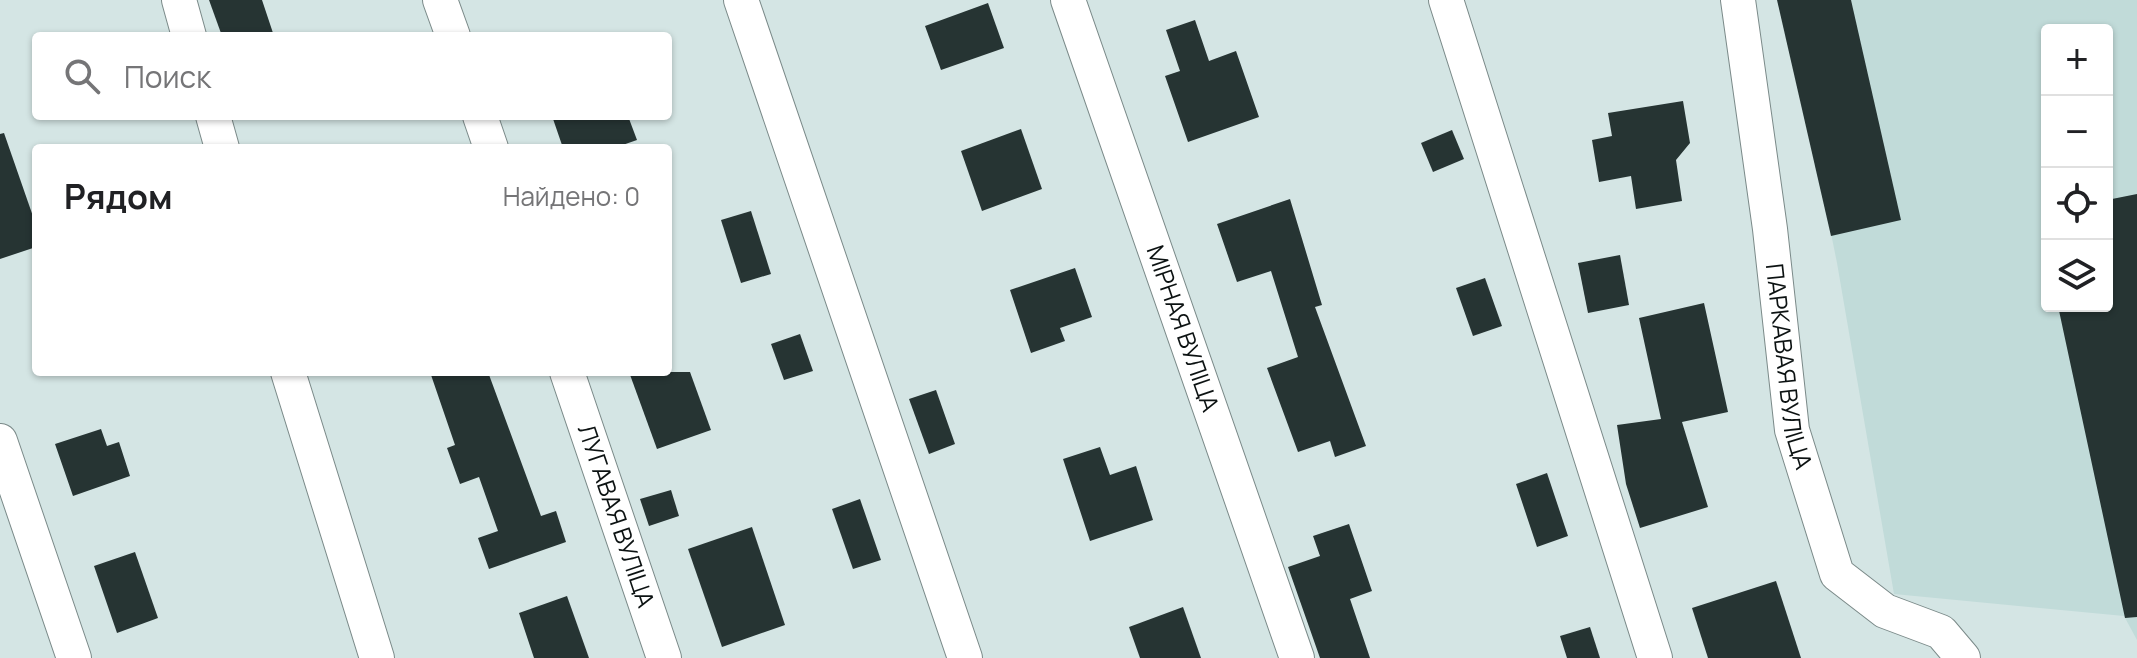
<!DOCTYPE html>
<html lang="ru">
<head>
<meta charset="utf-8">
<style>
  :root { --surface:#fff; --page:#f6f6f6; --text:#202124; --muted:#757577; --line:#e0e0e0 }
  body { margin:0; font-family:Manrope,sans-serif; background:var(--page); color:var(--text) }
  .controls { position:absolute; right:24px; top:24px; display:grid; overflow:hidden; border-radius:8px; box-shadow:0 2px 6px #0004 }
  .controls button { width:72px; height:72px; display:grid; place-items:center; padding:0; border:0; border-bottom:2px solid var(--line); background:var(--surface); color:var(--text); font:40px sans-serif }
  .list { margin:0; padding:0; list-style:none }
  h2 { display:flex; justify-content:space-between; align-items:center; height:104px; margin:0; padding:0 32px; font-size:34px }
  h2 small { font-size:26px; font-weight:400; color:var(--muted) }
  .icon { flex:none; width:44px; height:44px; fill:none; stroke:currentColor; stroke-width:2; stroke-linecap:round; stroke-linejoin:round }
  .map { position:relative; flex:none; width:2137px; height:658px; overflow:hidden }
  .search { position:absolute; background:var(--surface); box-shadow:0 2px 6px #0004; left:32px; top:32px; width:640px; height:88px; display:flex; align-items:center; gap:20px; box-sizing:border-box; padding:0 28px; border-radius:8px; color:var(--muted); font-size:30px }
  .panel { position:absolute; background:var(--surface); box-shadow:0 2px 6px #0004; left:32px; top:144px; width:640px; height:232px; border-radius:8px }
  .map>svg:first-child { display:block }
  .built { fill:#c1dbd9; fill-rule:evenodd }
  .building { fill:#263433 }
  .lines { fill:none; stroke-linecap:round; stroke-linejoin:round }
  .minor-casing { stroke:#7b8a89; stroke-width:36 }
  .minor { stroke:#fff; stroke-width:34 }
  .labels { text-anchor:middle; stroke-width:8; stroke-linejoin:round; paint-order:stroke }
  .street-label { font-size:24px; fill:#0c1212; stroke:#e1f2f1 }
</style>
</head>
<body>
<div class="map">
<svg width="2137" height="658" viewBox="0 0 2137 658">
  <rect width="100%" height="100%" fill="#d4e5e4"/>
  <!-- built -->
  <path class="built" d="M1784,0H2137V640L2124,616L1894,594L1837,263ZM2047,30H2107V306H2047Z"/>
  <!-- building -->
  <g class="building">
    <polygon points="209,0 262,0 274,36 222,36"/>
    <polygon points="1777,0 1851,0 1901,220 1831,236"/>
    <polygon points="988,3 1004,48 941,70 925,26"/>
    <polygon points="1195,20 1209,61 1236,51 1259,117 1188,142 1165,76 1180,71 1166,30"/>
    <polygon points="1683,101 1690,143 1676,160 1682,201 1636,209 1631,176 1599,182 1592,140 1612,136 1608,113"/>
    <polygon points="552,116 628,116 637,140 614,148 563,148"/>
    <polygon points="1021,129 1042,189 982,211 961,151"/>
    <polygon points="1452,130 1464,159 1433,172 1421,143"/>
    <polygon points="4,133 36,225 36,247 0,259 0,134"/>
    <polygon points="2137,194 2137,617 2125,618 2058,306 2107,306 2107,200"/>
    <polygon points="1290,199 1322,305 1315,307 1366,446 1335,457 1330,441 1298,452 1267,368 1298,357 1271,271 1237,282 1217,224"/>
    <polygon points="751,211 771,274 741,283 721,220"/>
    <polygon points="1620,255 1629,305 1588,313 1578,263"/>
    <polygon points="1075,268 1092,317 1060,328 1065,341 1031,353 1010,290"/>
    <polygon points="1485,278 1502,326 1473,336 1456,288"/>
    <polygon points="1704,303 1728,412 1682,422 1708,507 1640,528 1626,484 1617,425 1661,419 1639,318"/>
    <polygon points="800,334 813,371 784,380 771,344"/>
    <polygon points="430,372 488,372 541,516 556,511 566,542 489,569 478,538 498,531 479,477 460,484 447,448 455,445"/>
    <polygon points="629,372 690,372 711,430 657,449"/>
    <polygon points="936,390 955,444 929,454 909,399"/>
    <polygon points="101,429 107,446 119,442 130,476 73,496 55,444"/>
    <polygon points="1100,447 1110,475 1136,466 1153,520 1090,541 1063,459"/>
    <polygon points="1547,473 1568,536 1537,547 1516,484"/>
    <polygon points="671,490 679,516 649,526 640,499"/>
    <polygon points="860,499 881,560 853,569 832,509"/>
    <polygon points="1349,524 1372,591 1350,599 1370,658 1320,658 1288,567 1320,556 1313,536"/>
    <polygon points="752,527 785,625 722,647 688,549"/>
    <polygon points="135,552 158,618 117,633 94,566"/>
    <polygon points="1776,581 1801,658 1708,658 1692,608"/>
    <polygon points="567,596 589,658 534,658 519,613"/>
    <polygon points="1183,607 1201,658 1140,658 1129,627"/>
    <polygon points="1590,627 1600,658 1567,658 1560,636"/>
  </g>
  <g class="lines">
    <defs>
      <g id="minor">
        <polyline points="179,0 189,36"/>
        <polyline points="440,0 453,36"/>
        <polyline points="741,0 965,658"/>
        <path id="s1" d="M1068,0L1297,658"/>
        <polyline points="1446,0 1655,658"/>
        <path id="s2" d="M1738,0L1770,229L1792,430L1837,574L1885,611L1941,632L1963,658"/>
        <polyline points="213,116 222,148"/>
        <polyline points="480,116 491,148"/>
        <polyline points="288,372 377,658"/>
        <path id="s3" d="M567,372L664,658"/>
        <polyline points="0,441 74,658"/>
      </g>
    </defs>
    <!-- minor casing -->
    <use href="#minor" class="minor-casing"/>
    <!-- minor -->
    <use href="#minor" class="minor"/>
  </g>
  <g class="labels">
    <!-- street labels -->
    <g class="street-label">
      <text dy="8" stroke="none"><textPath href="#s1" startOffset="348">МІРНАЯ ВУЛІЦА</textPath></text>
      <text dy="8" stroke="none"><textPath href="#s2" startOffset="370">ПАРКАВАЯ ВУЛІЦА</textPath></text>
      <text dy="8" stroke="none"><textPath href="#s3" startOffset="152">ЛУГАВАЯ ВУЛІЦА</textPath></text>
    </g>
  </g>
</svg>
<div class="controls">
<button>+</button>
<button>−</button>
<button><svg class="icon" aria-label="locate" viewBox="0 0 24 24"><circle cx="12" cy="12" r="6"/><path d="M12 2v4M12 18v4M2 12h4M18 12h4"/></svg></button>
<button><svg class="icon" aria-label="layers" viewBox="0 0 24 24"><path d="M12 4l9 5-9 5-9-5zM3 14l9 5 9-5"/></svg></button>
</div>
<div class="search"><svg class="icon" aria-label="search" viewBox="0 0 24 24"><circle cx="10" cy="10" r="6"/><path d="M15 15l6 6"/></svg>Поиск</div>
<section class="panel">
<h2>Рядом<small>Найдено: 0</small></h2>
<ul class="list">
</ul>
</section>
</div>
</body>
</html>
